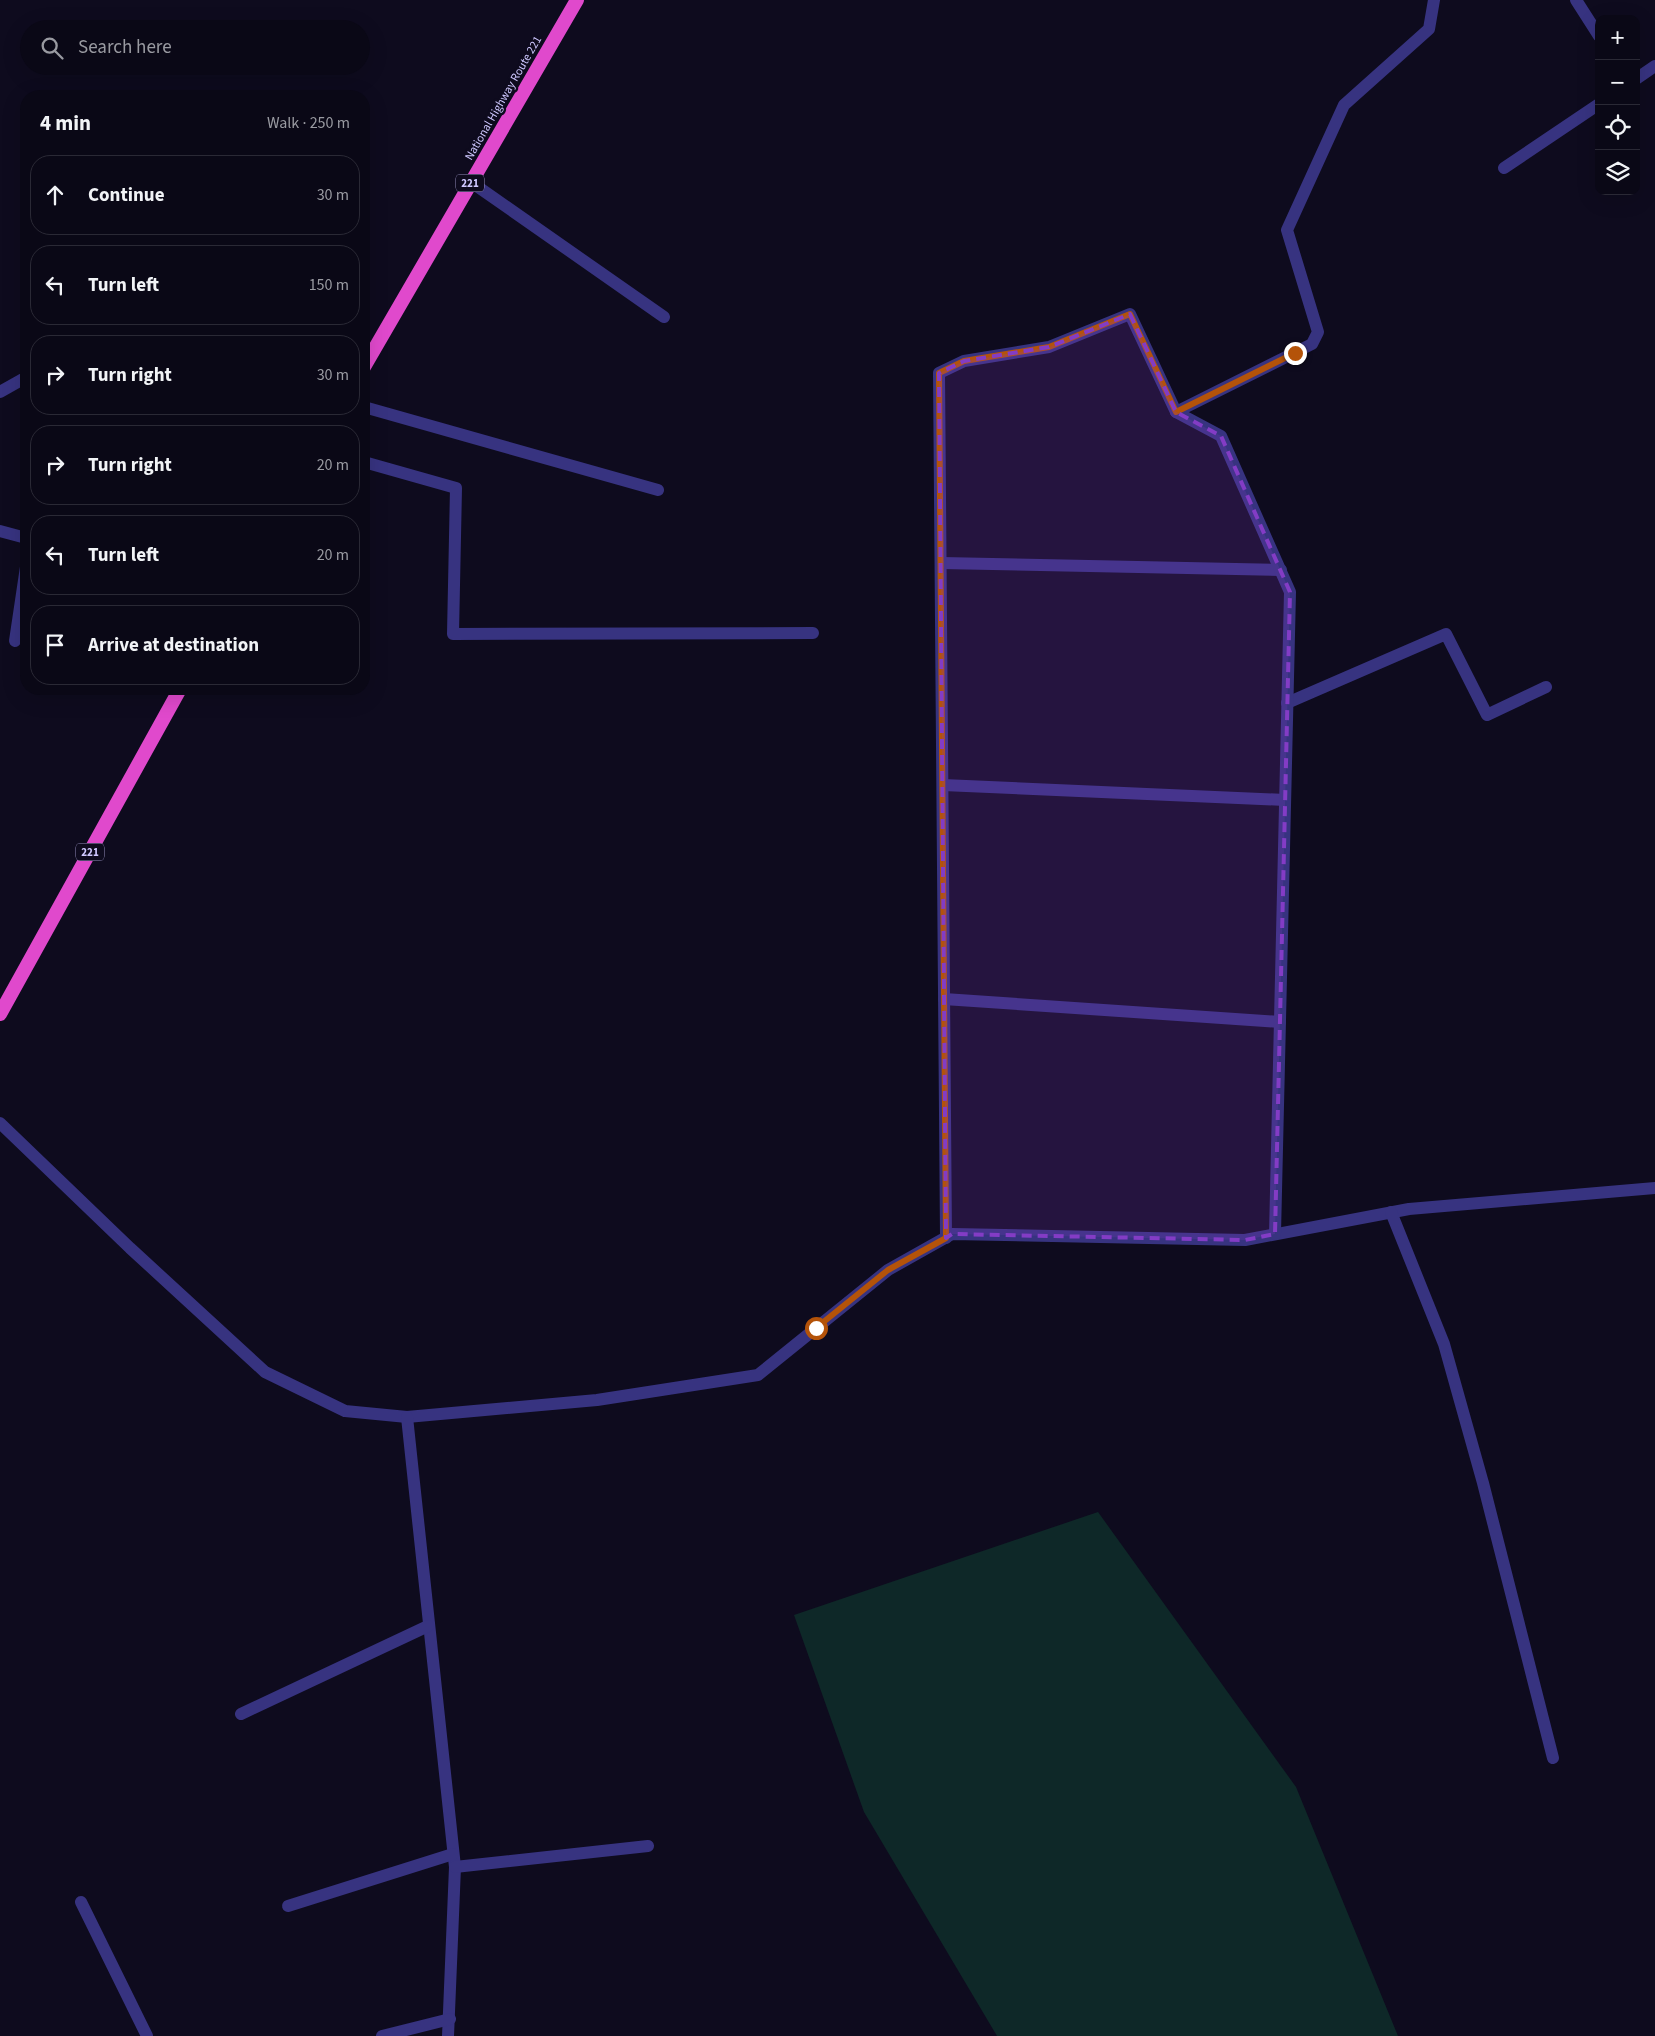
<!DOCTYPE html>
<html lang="en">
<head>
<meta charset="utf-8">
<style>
  :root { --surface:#0a0816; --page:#181623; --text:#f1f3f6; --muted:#999aa1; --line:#2a2935 }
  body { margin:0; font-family:"Source Sans 3",sans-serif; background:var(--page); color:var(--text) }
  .controls { position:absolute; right:15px; top:15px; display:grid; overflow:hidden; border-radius:10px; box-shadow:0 5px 20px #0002 }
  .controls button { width:45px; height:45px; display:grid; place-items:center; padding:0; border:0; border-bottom:1px solid var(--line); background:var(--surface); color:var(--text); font:25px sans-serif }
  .stop { position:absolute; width:15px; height:15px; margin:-11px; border:4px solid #b45309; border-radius:50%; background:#fff }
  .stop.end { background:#b45309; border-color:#fff; box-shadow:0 1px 5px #0008 }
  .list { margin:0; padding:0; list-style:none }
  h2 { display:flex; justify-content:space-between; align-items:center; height:65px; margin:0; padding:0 20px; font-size:21px }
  h2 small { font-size:16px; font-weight:400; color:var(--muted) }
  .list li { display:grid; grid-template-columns:32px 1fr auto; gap:15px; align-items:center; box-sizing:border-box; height:80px; margin:0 10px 10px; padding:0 10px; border:1px solid var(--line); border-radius:20px }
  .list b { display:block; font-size:19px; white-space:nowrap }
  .list em { font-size:16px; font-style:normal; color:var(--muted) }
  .icon { flex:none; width:28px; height:28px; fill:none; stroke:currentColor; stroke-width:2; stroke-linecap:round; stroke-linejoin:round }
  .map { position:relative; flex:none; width:1655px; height:2036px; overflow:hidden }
  .search { position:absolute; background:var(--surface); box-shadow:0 5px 20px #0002; left:20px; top:20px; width:350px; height:55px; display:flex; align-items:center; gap:12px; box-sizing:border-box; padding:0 18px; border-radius:28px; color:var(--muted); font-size:19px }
  .panel { position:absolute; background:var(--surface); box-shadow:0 5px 20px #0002; left:20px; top:90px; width:350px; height:605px; border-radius:20px }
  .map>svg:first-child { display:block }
  .green { fill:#0e2828 }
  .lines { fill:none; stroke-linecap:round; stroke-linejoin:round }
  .minor { stroke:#373380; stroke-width:12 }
  .trunk { stroke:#e049cc; stroke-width:14 }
  .route { stroke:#b45309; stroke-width:6 }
  .marked { fill:#833cc5; fill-opacity:0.2; stroke:#833cc5; stroke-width:4; stroke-dasharray:10 6; stroke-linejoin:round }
  .labels { text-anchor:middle; stroke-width:5; stroke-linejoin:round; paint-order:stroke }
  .shield { fill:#0e0b1e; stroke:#958fbc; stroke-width:1 }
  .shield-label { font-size:11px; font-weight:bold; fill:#cfc8ff }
  .street-label { font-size:12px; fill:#cfc8ff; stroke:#0e0b1e }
</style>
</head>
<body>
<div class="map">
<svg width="1655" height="2036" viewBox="0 0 1655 2036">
  <rect width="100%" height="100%" fill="#0e0b1e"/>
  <!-- green -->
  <polygon class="green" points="1098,1512 1296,1787 1398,2036 997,2036 864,1812 794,1615"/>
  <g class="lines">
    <!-- minor -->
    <g class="minor">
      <polyline points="1576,0 1599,36"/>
      <polyline points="1636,79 1655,66"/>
      <polyline points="1504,168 1599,104"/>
      <polyline points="471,182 664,317"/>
      <polyline points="0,392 23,379"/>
      <polyline points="364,407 658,490"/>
      <polyline points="1176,412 1312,344 1318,332 1287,230 1344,105 1429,29 1434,0"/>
      <polyline points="364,462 456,488 453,634 813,633"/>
      <polyline points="0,531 26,538"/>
      <polyline points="941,563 1281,570"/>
      <polyline points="15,641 26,567"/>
      <polyline points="1287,703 1446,634 1487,715 1546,687"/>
      <polyline points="943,785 1285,800"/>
      <polyline points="944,999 1280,1022"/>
      <polyline points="0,1123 130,1248 265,1372 345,1411 407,1417 597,1400 758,1375 888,1270 952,1234 1245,1240 1409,1209 1655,1188"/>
      <polyline points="1391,1212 1444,1344 1483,1483 1553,1758"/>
      <polyline points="946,1238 939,373 964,361 1049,347 1130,314 1176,412 1221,436 1290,592 1275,1234"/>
      <polyline points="407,1417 455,1867 448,2036"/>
      <polyline points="241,1714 428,1626"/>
      <polyline points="455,1867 648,1846"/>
      <polyline points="81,1902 147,2036"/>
      <polyline points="288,1906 453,1854"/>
      <polyline points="382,2036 450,2019"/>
    </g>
    <!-- trunk -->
    <g class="trunk">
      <polyline points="364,367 577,0"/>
      <polyline points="0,1014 180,689"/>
    </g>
  </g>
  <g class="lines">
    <!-- route -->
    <polyline class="route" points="816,1328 888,1270 946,1238 939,373 964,361 1049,347 1130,314 1176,412 1295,353"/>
  </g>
  <!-- marked area -->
  <path class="marked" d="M1130,314L1176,412L1221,436L1290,592L1275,1234L1245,1240L952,1234L946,1238L939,373L964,361L1049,347Z"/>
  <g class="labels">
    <!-- shield labels -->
    <g class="shield">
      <rect x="456" y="174.5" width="28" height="17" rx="4"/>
      <rect x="76" y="843.5" width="28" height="17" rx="4"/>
    </g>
    <g class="shield-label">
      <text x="470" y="187">221</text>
      <text x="90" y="856">221</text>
    </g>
    <!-- street labels -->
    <g class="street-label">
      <text transform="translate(503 98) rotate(-60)" y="4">National Highway Route 221</text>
    </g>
  </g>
</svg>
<div class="controls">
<button>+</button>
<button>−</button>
<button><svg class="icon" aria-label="locate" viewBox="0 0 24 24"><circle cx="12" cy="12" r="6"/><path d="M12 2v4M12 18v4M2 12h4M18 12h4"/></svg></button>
<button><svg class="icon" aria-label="layers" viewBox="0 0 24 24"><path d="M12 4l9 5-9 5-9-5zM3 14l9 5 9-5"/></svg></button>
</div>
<div class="stop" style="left:816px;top:1328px"></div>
<div class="stop end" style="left:1295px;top:353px"></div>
<div class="search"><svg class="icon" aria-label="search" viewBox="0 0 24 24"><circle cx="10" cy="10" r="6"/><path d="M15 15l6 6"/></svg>Search here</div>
<section class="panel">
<h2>4 min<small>Walk · 250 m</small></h2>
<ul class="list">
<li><svg class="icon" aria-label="ahead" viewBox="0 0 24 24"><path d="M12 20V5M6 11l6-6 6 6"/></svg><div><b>Continue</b></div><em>30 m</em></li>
<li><svg class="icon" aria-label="left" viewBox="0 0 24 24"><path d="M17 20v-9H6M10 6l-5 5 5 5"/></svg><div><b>Turn left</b></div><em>150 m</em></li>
<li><svg class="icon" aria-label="right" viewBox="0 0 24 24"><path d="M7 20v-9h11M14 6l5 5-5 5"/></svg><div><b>Turn right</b></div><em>30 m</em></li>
<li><svg class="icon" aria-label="right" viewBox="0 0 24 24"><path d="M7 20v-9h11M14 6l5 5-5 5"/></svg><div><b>Turn right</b></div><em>20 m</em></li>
<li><svg class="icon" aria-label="left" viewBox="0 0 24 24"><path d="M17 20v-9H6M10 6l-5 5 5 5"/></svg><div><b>Turn left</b></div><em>20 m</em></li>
<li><svg class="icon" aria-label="arrive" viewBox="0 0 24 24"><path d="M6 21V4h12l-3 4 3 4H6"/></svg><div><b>Arrive at destination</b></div></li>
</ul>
</section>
</div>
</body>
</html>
